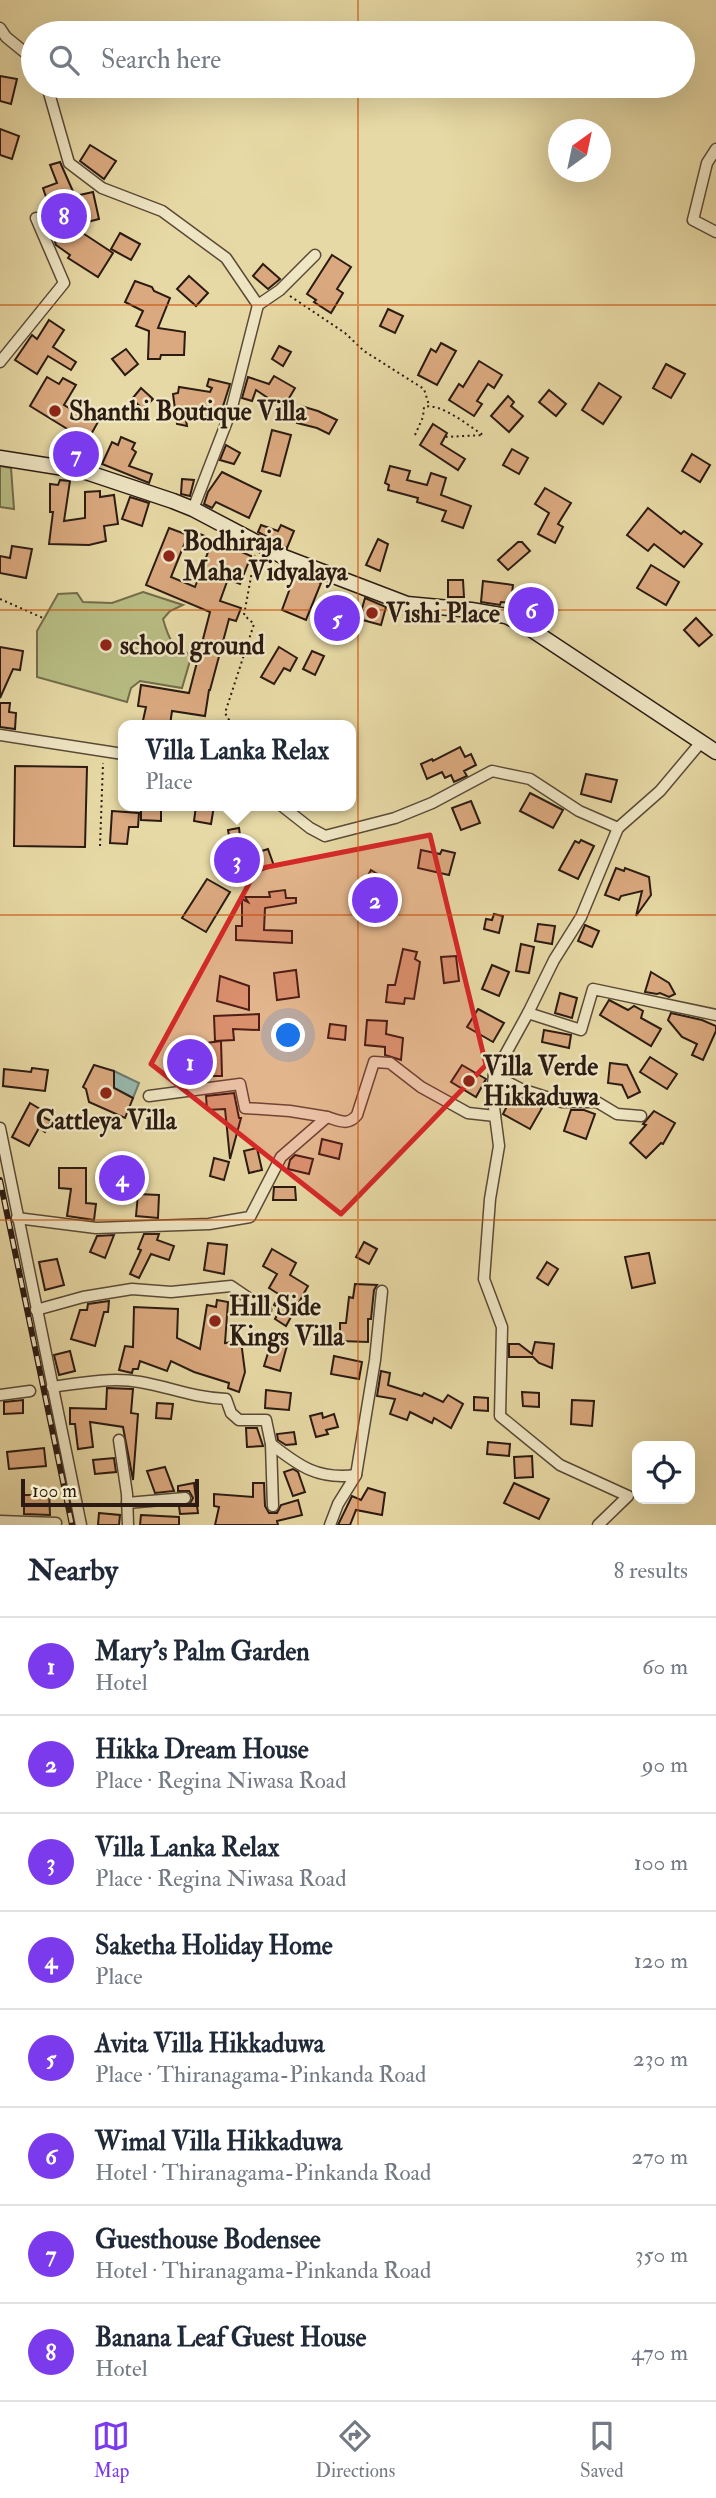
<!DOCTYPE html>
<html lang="en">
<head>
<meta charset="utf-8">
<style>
  :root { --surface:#fff; --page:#f2f2f3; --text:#1f2937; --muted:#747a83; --line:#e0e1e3; --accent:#7c3aed }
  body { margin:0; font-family:"IM FELL Double Pica",serif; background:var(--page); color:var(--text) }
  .controls { position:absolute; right:21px; bottom:21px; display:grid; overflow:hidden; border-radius:14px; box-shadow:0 7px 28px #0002 }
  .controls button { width:63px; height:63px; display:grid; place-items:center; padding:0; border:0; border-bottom:2px solid var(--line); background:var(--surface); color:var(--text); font:35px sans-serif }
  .compass { position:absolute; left:548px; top:119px; width:63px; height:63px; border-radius:50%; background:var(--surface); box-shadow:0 7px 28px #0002; rotate:33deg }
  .scale { position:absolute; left:21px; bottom:18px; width:178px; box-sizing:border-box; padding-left:7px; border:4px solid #2b1b12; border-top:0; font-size:19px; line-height:24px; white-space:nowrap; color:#2b1b12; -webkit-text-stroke:5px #efe6c4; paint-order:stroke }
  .you { position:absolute; left:289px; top:1036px; width:24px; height:24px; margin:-18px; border:5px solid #fff; border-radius:50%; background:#1a73e8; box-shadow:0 0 0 10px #1a73e833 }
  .badge { display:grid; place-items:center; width:46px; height:46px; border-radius:50%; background:var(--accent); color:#fff; font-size:23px; font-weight:700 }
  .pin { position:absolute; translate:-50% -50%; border:4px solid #fff; box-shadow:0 2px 7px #0006 }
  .popup { position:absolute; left:118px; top:720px; width:238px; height:91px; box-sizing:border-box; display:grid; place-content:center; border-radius:14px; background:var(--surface); filter:drop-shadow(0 2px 5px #0005); font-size:23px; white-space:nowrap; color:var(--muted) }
  .popup b { font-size:26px; color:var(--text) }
  .popup::after { content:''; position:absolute; left:50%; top:100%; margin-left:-14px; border:14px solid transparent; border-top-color:var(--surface) }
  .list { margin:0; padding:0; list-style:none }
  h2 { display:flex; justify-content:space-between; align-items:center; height:91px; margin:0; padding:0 28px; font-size:30px }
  h2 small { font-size:23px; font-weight:400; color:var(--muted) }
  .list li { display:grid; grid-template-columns:46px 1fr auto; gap:21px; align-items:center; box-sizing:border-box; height:98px; padding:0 28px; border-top:2px solid var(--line) }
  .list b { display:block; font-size:26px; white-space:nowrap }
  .list p { margin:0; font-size:23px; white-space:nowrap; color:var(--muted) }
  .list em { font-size:23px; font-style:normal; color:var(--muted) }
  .icon { flex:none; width:38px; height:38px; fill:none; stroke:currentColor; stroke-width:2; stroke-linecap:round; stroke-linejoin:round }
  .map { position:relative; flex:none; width:716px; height:1525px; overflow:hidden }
  .search { position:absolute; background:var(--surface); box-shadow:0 7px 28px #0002; left:21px; right:21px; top:21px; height:77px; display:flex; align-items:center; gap:18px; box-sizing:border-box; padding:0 24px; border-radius:38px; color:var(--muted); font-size:26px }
  .sheet { height:875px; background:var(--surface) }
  nav { display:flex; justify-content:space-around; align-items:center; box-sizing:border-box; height:98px; border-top:2px solid var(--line); background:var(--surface); font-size:19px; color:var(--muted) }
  nav a { display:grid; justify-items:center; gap:4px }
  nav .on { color:var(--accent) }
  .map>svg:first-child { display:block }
  .green { fill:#b8be84; stroke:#726c4b; stroke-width:2 }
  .water { fill:#98b9ae; stroke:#6c7a70; stroke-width:2 }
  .building { fill:#dba97f; stroke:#2b1b12; stroke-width:2 }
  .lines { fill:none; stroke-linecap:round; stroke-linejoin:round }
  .street-casing { stroke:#5a4a37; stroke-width:13 }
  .secondary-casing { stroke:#2b1b12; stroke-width:17 }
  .path { stroke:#2b1b12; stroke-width:2; stroke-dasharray:2 3.5; stroke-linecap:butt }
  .street { stroke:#efe6c4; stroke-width:10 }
  .secondary { stroke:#efe6c4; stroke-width:14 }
  .rail-casing { stroke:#2b1b12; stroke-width:6 }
  .rail { stroke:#efe6c4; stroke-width:3.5; stroke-dasharray:10; stroke-linecap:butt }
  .marked { fill:#d62828; fill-opacity:0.2; stroke:#d62828; stroke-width:5; stroke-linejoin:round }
  .grid { fill:none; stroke:#cc500d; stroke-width:2; stroke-opacity:0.55 }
  .poi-dot { fill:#8f2418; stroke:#efe6c4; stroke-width:2.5 }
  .labels { text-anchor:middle; stroke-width:5; stroke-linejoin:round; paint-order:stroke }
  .poi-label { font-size:26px; font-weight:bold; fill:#2b1b12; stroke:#efe6c4; text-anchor:start }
</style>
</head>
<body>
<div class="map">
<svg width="716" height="1525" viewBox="0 0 716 1525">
  <rect width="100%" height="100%" fill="#e7d9a5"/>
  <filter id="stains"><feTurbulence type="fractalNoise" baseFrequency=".00286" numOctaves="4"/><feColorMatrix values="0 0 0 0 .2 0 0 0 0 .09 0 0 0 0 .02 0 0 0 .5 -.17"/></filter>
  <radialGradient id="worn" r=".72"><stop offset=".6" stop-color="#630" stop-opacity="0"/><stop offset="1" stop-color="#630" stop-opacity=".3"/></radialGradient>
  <!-- green -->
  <g class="green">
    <polygon points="0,466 11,468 14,509 0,507"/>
    <path d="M143,592L183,605L170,611L163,619C168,636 172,651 192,654L182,688L140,681L131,688L127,702L37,677V631L58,594L77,593L83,602L112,603Z"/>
  </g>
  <!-- water -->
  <polygon class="water" points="114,1071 139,1083 133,1098 114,1088"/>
  <!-- building -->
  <g class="building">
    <polygon points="0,76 17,79 11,104 0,101"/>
    <polygon points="0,129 19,136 12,159 0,155"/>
    <polygon points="90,145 116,161 104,179 80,161"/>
    <polygon points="60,162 75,196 93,192 99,219 72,226 113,253 98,277 68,258 70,255 56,245 53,235 67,231 59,199 48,203 43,188 57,183 50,165"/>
    <polygon points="120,233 140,244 131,260 111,249"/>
    <polygon points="332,255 351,267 337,289 343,293 331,313 314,302 316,300 307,294"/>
    <polygon points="263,264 280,279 268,289 253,276"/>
    <polygon points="189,276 208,293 196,306 177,289"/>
    <polygon points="135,281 152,287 154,291 170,298 158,328 185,332 184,355 161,355 160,359 148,359 149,331 136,326 143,311 125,302"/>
    <polygon points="388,309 403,316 395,333 380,326"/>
    <polygon points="49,320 64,330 53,347 76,362 71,370 48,356 37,374 15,360 32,335 37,339"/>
    <polygon points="441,343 456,351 437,385 418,375 431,349 436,352"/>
    <polygon points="279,346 291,352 283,366 272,359"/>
    <polygon points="126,349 138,364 125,375 112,359"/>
    <polygon points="479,361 502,375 494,388 488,384 477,401 482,404 474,416 449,400 459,384 463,387"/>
    <polygon points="666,364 685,374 671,398 653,388"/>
    <polygon points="274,376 295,388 285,405 277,404 256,390 252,401 242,398 248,377 269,384"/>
    <polygon points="47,377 59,384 63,378 76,385 64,405 84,417 85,415 98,422 89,438 82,438 30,406"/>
    <polygon points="209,379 230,384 219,419 190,412 190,415 185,414 187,426 177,424 173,394 178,393 179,387 210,392 212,388 207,386"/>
    <polygon points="599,383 621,397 603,424 582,410"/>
    <polygon points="141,388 153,399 143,409 132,399"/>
    <polygon points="549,390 566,404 556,416 539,402"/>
    <polygon points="508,396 514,402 511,406 523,416 509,432 491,416"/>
    <polygon points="301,406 318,411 337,420 329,434 317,428 297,423"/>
    <polygon points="433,424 447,433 441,444 465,459 458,470 420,445"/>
    <polygon points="272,430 291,435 280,476 262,471"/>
    <polygon points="121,437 135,443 132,449 136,452 129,466 152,474 149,483 102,464 112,442 118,445"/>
    <polygon points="226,445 240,453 234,464 220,460"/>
    <polygon points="512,449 528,458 519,474 503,465"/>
    <polygon points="692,454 710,465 700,482 682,471"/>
    <polygon points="390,466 410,471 407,480 427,485 431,473 446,478 441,495 471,506 463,528 442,521 446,511 417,502 418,498 388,490 389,485 385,483"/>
    <polygon points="222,472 261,491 249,518 216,502 212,508 204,504 208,492"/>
    <polygon points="182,479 194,480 190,496 181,494"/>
    <polygon points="60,480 70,481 64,521 85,518 85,492 100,491 100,497 114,495 118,524 104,526 106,541 89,545 49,544 53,512 50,512 50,484 58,485"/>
    <polygon points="545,488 571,503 558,524 563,527 555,543 538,534 549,513 535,504"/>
    <polygon points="130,497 149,503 142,526 122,519"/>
    <polygon points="648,508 681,534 684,531 702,544 684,567 654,544 648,551 627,535"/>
    <polygon points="261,525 278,531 281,525 294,531 287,548 258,532"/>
    <polygon points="169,528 188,535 171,577 195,587 208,552 193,546 198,533 251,556 240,584 228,579 220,601 241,608 236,621 229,619 210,690 209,690 205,716 172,711 170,725 142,725 146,707 138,706 141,685 189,693 210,612 146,585"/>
    <polygon points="378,539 388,544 380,571 366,565"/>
    <polygon points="518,542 522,542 530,551 508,570 498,560"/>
    <polygon points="12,546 32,549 26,578 0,573 0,556 10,558"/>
    <polygon points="651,565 679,582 666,605 637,588"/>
    <polygon points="296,572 321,583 306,620 282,610"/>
    <polygon points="448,580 463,580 464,597 448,597"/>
    <polygon points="483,581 513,585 512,593 543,608 536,621 519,612 523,604 501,602 500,605 481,602"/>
    <polygon points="365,598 386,607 381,625 359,619"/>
    <polygon points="330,606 348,610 344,630 326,627"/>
    <polygon points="696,618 712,635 699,646 684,630"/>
    <polygon points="0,647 23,651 20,670 13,669 0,698"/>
    <polygon points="279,647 297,658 290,671 284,668 274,684 261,677"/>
    <polygon points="312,651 324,656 315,675 303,669"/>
    <polygon points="0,703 10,703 9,712 16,713 15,729 0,727"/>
    <polygon points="460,747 465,757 471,754 476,765 464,771 467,776 454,782 451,775 445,778 442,772 427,779 421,764 432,759 433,761"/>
    <polygon points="15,766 87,767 85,847 14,846"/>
    <polygon points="586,774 617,780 611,802 581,794"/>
    <polygon points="530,793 563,810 553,828 520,811"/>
    <polygon points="471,801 480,823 461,830 452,808"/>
    <polygon points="141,806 161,806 161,821 141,820"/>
    <polygon points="196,806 214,806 211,824 194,821"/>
    <polygon points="112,811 139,813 138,827 129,827 127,844 110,843"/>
    <polygon points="239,828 243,857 252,854 245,866 233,871 226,856 232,853 228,830"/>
    <polygon points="581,840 594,846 578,879 559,870 575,841 579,843"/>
    <polygon points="268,849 274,866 260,871 255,853"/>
    <polygon points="421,850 440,854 442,850 455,853 449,875 418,868"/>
    <polygon points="616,868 624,871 625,868 649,877 651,895 636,916 642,891 621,896 619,900 605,895"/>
    <polygon points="371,870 379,875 376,881 399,893 383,923 351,906"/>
    <polygon points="207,879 230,892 206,932 182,918"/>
    <polygon points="285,890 286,898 296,898 296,903 265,908 264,930 292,931 292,943 236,940 236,926 242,926 242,899 248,902 245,897 270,897 269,892"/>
    <polygon points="494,914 503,916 499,933 484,929 486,919 492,920"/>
    <polygon points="538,924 555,926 552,944 535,941"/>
    <polygon points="585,925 599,931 592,947 578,941"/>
    <polygon points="521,944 534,947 529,973 516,971"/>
    <polygon points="403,949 417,952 415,959 420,962 414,999 405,998 404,1004 386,1002 388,985 395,985"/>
    <polygon points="456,956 459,981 444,983 441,957"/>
    <polygon points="492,965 509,972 499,996 482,989"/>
    <polygon points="296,970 299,997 277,1000 274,973"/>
    <polygon points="651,972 669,983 675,994 669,997 660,993 657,994 645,992"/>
    <polygon points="220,976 249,986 249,1010 217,1001"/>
    <polygon points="560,993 577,998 572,1018 555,1013"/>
    <polygon points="609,1000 628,1010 634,1006 643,1011 641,1018 661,1029 651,1046 600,1015"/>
    <polygon points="478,1009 504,1023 493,1042 467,1027"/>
    <polygon points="671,1013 702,1020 716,1026 716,1031 703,1060 692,1055 697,1044 682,1037 668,1020"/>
    <polygon points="259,1014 259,1030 233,1029 234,1040 215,1041 214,1016"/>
    <polygon points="367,1020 387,1021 386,1034 403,1038 401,1060 385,1055 385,1047 365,1045"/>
    <polygon points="330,1024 346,1026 345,1040 328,1038"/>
    <polygon points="544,1030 571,1035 569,1048 542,1042"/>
    <polygon points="221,1041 222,1076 206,1076 194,1082 181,1081 177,1047"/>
    <polygon points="650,1057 677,1074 667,1089 640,1072"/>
    <polygon points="610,1063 627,1065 640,1092 628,1098 622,1085 608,1083"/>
    <polygon points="94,1065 114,1071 114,1088 133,1098 125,1118 89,1102 86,1089 83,1087"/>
    <polygon points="462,1065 486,1079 476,1097 451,1082"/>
    <polygon points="32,1068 48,1070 45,1091 3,1086 4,1069 31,1072"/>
    <polygon points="234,1093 239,1118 241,1118 230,1159 225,1109 207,1110 206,1096"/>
    <polygon points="513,1094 542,1108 530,1129 503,1114"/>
    <polygon points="30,1103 40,1109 39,1115 51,1121 45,1132 39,1128 29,1146 12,1137"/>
    <polygon points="571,1110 584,1110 595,1114 586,1139 564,1131"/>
    <polygon points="654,1111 675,1123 663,1144 661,1143 646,1158 630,1143 646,1125 643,1124"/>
    <polygon points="322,1139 342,1144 339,1159 319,1154"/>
    <polygon points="257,1148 262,1170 249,1173 244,1151"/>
    <polygon points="295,1155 313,1159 309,1174 288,1169 290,1160"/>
    <polygon points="214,1158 229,1162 224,1180 210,1176"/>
    <polygon points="132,1163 140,1184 111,1192 104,1174"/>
    <polygon points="59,1168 86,1168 86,1203 96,1204 94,1220 67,1216 71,1189 59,1188"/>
    <polygon points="274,1187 295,1187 296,1200 273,1200"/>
    <polygon points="138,1194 159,1195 158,1218 136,1216"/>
    <polygon points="144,1234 159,1234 157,1240 174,1246 169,1260 151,1254 139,1278 130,1274 141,1250 138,1249"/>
    <polygon points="114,1235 105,1258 90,1252 97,1236"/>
    <polygon points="364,1242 377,1249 369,1264 356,1257"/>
    <polygon points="208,1243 227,1245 224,1274 204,1270"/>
    <polygon points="272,1249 296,1263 290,1275 308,1286 286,1326 275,1319 280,1309 274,1305 280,1295 269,1288 277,1274 263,1266"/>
    <polygon points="649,1253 655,1283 632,1288 625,1257"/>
    <polygon points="57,1259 64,1285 45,1290 39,1262"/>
    <polygon points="547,1262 558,1269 548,1285 537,1278"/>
    <polygon points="355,1284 377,1285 374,1290 371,1319 368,1319 368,1342 340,1341 340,1323 346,1323 349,1297 353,1298"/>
    <polygon points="217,1300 228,1302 225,1343 241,1341 245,1372 239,1392 228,1388 229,1383 194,1372 171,1361 167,1371 140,1361 138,1369 133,1369 132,1373 119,1370 125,1346 133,1347 134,1307 178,1309 177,1338 200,1349 207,1305 216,1307"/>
    <polygon points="109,1301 108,1312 104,1312 95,1346 71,1339 80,1310 87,1310 88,1304"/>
    <polygon points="273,1337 288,1342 280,1371 264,1366"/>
    <polygon points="535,1342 554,1344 552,1368 539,1363 533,1357 509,1357 509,1344 519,1344 532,1354"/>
    <polygon points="70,1351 75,1371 59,1375 54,1355"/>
    <polygon points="334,1356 362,1362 359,1379 331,1374"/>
    <polygon points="381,1371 390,1373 388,1385 422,1396 424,1393 443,1402 448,1395 463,1404 451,1428 434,1418 432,1423 410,1412 407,1420 390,1414 395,1399 377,1396"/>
    <polygon points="107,1388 133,1389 131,1413 138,1414 133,1480 123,1427 90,1422 93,1447 78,1449 75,1424 70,1424 70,1408 106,1409"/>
    <polygon points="266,1390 291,1393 289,1410 265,1408"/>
    <polygon points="522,1392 539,1393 539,1407 523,1406"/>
    <polygon points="474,1397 488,1398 488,1411 474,1410"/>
    <polygon points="23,1400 23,1413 4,1414 4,1402"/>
    <polygon points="572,1400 594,1401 592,1426 571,1424"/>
    <polygon points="157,1403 173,1404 171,1419 156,1418"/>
    <polygon points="322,1413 323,1418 334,1414 338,1427 326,1430 328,1434 316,1437 310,1416"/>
    <polygon points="246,1428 257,1428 263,1446 247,1447"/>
    <polygon points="294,1432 296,1444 286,1445 278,1440 277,1434"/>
    <polygon points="488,1442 510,1444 509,1456 487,1454"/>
    <polygon points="44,1448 46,1466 9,1469 7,1452"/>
    <polygon points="532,1456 533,1477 515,1478 514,1457"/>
    <polygon points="114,1458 116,1472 95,1474 93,1460"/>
    <polygon points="165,1467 174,1491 155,1493 147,1471"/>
    <polygon points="293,1469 298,1472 305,1492 293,1496 284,1472"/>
    <polygon points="194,1483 198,1513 180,1514 179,1506 189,1505 193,1498 189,1491 178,1491 178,1486"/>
    <polygon points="253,1483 264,1483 265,1506 269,1513 277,1513 281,1505 298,1500 302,1515 277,1521 278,1525 215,1525 219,1507 214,1506 214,1494 253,1497"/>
    <polygon points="514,1483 549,1499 539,1519 504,1503"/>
    <polygon points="368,1488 385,1493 382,1515 356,1510 350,1525 338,1525 352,1496 361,1500"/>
    <polygon points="38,1491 49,1491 50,1515 24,1514 24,1495 38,1495"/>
    <polygon points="99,1513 120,1515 119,1525 98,1525"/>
    <polygon points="141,1515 179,1517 179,1525 140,1525"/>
  </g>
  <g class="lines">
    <defs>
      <g id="street">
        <polyline points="0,28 6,37 33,59"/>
        <polyline points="47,86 69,163 102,188 162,211 226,258 258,305"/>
        <polyline points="716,149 707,163 693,220 716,232"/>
        <polyline points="0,362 64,283 36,218"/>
        <polyline points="193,509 231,411 258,305 280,290 315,255"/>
        <polyline points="0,735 123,754"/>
        <polyline points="282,806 310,828 325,836 395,818 432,803 492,771 530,779 579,811 618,828 660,791 702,741"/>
        <polyline points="528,1013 554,960 581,917 618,828"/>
        <polyline points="494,1075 521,1089 562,1102 597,1102 617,1114 641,1116"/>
        <polyline points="149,1096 240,1084 245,1108 290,1111 327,1117"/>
        <polyline points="0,1128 81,1525"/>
        <path d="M17,1218L96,1228L209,1224L250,1217L281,1157L327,1117C340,1121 348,1126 357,1115L374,1062L390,1063L421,1087L468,1113L495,1116"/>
        <polyline points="36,1310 83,1297 132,1289 171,1292 231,1286 266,1310"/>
        <path d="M52,1387C80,1383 111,1377 140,1382C170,1387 194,1398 226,1399L231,1413L239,1420H266L271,1444L273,1506"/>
        <polyline points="0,1395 30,1391"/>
        <polyline points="119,1440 127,1494 128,1525"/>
        <path d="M271,1444C299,1466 318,1480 356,1475L338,1504L330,1525"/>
        <polyline points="356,1475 375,1360 382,1291"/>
        <polyline points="127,1503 185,1498"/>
        <polyline points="0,1521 56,1523"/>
        <polyline points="598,1525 628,1496 560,1465 500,1416 502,1327 484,1279 490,1199 499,1146 492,1092 494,1075 528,1013 581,1030 593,989 716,1015"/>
      </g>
      <polyline id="secondary" points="0,458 83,471 173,501 193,509 284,557 407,604 471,610 506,616 526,626 716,752"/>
    </defs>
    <!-- street casing -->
    <use href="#street" class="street-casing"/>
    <!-- secondary casing -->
    <use href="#secondary" class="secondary-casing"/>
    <!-- path -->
    <g class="path">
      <polyline points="290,296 345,333 364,351 424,389 429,405"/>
      <path d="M415,435L423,417L424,407C440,402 469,426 483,435L445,437"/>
      <polyline points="0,599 43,618"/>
      <polyline points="232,725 225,713 254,624 244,615 255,555"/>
      <polyline points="100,846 103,763"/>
    </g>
    <!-- street -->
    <use href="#street" class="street"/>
    <!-- secondary -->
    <use href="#secondary" class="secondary"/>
    <defs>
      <polyline id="rail" points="0,1180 72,1525"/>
    </defs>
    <!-- rail casing -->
    <use href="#rail" class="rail-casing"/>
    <!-- rail -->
    <use href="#rail" class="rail"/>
  </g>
  <!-- marked area -->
  <path class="marked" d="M430,835L486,1065L341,1214L151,1064L257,869Z"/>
  <!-- grid -->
  <path class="grid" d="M358,0V33M358,86V1525M0,305H716M0,610H716M0,915H716M0,1220H716"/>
  <!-- markers -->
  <g class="poi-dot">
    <circle cx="55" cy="411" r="7"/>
    <circle cx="169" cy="556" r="7"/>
    <circle cx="372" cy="613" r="7"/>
    <circle cx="106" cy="645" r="7"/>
    <circle cx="469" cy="1081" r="7"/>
    <circle cx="106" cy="1093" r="7"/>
    <circle cx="215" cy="1321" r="7"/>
  </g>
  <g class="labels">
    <!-- poi labels -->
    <g class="poi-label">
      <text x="69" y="420">Shanthi Boutique Villa</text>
      <text x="183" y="550">Bodhiraja<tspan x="183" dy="30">Maha Vidyalaya</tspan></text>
      <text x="386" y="622">Vishi Place</text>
      <text x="120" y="654">school ground</text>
      <text x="483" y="1075">Villa Verde<tspan x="483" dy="30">Hikkaduwa</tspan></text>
      <text x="106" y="1129" text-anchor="middle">Cattleya Villa</text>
      <text x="229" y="1315">Hill Side<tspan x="229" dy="30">Kings Villa</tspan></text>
    </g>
  </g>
  <rect width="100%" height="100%" filter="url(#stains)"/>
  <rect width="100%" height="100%" fill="url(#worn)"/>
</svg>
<div class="controls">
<button><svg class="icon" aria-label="locate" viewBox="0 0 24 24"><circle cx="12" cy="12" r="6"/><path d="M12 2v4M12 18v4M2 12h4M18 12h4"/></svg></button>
</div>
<svg class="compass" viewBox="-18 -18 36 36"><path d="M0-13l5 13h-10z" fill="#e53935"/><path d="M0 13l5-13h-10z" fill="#747a83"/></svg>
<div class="scale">100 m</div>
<div class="you"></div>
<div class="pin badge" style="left:190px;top:1062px">1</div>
<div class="pin badge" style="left:375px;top:900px">2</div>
<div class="pin badge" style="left:237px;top:860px">3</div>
<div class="popup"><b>Villa Lanka Relax</b>Place</div>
<div class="pin badge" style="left:122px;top:1178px">4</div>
<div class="pin badge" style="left:337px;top:618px">5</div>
<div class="pin badge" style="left:531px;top:610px">6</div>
<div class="pin badge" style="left:76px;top:454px">7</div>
<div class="pin badge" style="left:64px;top:216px">8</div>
<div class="search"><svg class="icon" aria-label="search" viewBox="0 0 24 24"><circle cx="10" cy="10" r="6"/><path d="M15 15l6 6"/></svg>Search here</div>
</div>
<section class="sheet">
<h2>Nearby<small>8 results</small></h2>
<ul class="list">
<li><span class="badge">1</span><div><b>Mary's Palm Garden</b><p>Hotel</p></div><em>60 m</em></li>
<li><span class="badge">2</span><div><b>Hikka Dream House</b><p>Place · Regina Niwasa Road</p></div><em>90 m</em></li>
<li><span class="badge">3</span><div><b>Villa Lanka Relax</b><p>Place · Regina Niwasa Road</p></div><em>100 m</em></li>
<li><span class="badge">4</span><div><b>Saketha Holiday Home</b><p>Place</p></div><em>120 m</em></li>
<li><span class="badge">5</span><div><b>Avita Villa Hikkaduwa</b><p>Place · Thiranagama-Pinkanda Road</p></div><em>230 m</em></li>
<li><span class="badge">6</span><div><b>Wimal Villa Hikkaduwa</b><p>Hotel · Thiranagama-Pinkanda Road</p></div><em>270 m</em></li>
<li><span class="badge">7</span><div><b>Guesthouse Bodensee</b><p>Hotel · Thiranagama-Pinkanda Road</p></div><em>350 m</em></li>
<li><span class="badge">8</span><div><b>Banana Leaf Guest House</b><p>Hotel</p></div><em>470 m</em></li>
</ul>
</section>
<nav>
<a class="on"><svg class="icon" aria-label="map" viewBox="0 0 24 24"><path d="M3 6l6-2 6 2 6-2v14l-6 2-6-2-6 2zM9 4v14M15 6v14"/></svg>Map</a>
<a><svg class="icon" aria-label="directions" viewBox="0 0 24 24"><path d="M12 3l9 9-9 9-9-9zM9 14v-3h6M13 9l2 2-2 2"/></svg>Directions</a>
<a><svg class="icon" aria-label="saved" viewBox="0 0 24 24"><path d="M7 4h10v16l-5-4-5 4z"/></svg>Saved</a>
</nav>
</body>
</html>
